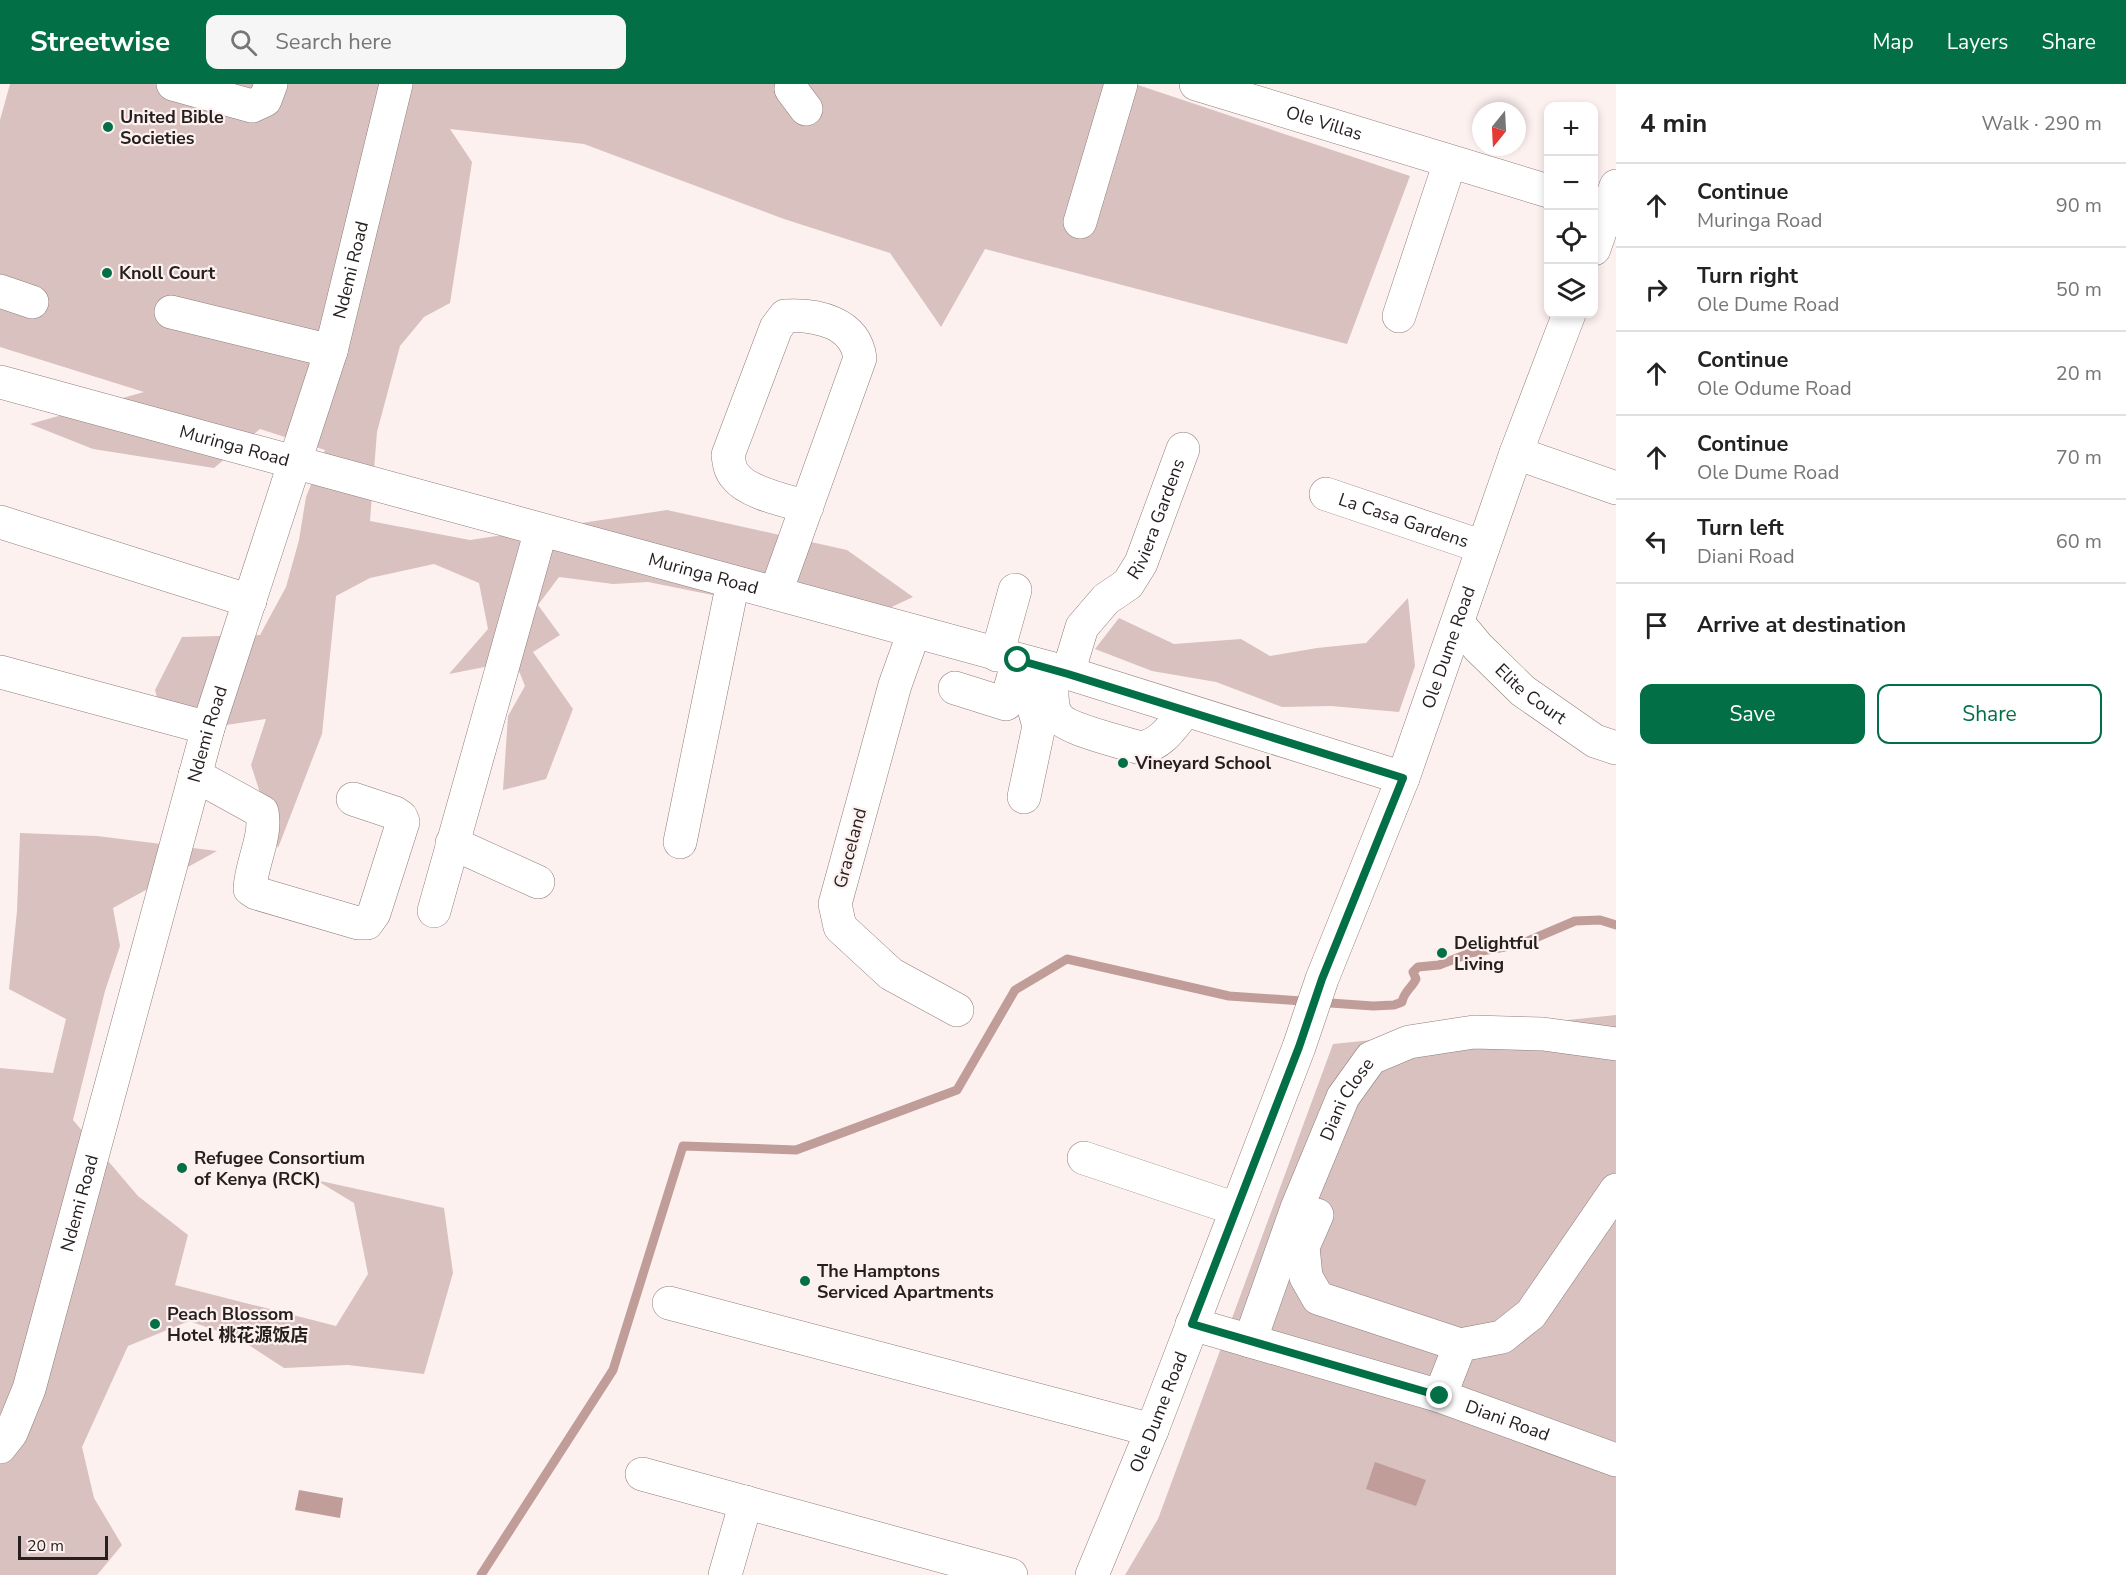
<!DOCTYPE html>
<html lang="en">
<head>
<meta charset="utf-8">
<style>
  :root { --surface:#fff; --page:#f6f6f6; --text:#222; --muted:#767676; --line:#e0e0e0; --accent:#036f46 }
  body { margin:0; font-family:"Nunito Sans","Noto Sans SC",sans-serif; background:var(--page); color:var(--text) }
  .controls { position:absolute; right:18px; top:18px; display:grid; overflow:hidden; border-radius:12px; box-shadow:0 3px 9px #0003 }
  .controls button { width:54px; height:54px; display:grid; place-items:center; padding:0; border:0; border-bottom:2px solid var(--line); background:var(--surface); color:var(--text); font:30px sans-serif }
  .compass { position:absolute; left:1472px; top:18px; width:54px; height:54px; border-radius:50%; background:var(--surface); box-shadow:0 3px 9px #0003; rotate:198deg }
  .scale { position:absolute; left:18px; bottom:15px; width:90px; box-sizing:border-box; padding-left:6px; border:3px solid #251f1e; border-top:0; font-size:16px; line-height:21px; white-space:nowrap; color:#251f1e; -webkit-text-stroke:4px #fdf1f0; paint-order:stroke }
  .stop { position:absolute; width:18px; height:18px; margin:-14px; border:4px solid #036f46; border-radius:50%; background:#fff }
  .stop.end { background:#036f46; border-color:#fff; box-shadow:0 2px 6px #0008 }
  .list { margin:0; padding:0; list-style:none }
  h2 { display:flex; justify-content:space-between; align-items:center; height:78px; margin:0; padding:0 24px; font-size:26px }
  h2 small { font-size:20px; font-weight:400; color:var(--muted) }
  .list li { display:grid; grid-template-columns:39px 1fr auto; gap:18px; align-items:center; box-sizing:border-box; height:84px; padding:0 24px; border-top:2px solid var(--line) }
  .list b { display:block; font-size:22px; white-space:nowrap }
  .list p { margin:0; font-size:20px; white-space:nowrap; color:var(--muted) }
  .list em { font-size:20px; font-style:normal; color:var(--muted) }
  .actions { display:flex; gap:12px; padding:18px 24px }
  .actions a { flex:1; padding:14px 0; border:2px solid var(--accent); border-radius:12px; text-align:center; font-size:21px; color:var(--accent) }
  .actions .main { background:var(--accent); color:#fff }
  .icon { flex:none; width:33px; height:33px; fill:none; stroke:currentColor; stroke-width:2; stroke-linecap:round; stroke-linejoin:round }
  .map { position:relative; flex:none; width:1616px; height:1491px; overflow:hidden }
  header { display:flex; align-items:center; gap:36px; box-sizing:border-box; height:84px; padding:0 30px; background:var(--accent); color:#fff }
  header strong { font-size:28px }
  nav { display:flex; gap:33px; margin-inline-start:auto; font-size:21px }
  .search { width:420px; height:54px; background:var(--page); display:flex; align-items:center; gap:15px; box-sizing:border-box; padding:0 21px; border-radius:12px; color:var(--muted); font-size:22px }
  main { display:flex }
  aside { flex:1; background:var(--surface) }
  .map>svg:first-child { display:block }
  .green { fill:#d8c1bf }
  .water { fill:#c09d99 }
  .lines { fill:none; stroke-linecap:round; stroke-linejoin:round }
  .stream { stroke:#c09d99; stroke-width:9 }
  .minor-casing { stroke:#8e7d7b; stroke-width:34 }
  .minor { stroke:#fff; stroke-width:33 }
  .route { stroke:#036f46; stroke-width:8 }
  .poi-dot { fill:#036f46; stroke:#fdf1f0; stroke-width:2 }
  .labels { text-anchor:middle; stroke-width:4.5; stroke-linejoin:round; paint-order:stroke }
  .poi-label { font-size:18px; font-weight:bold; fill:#251f1e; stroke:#fdf1f0; text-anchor:start }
  .street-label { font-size:18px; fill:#251f1e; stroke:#fdf1f0 }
</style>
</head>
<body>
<header>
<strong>Streetwise</strong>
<div class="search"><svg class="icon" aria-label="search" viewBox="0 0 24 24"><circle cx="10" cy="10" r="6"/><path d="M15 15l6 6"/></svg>Search here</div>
<nav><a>Map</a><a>Layers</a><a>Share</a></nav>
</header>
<main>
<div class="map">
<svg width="1616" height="1491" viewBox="0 0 1616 1491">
  <rect width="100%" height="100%" fill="#fdf1f0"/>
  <!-- green -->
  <g class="green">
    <polygon points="10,0 1135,0 1410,92 1347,260 985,165 941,243 890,169 784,135 584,60 450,45 472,78 450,219 424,233 400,262 377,348 370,437 470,456 667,426 847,466 913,513 851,542 752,519 648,498 613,500 559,493 538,521 560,551 533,568 573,625 546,695 503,706 508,632 525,602 515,577 449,590 488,545 479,499 434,480 370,494 336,512 322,650 278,764 251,681 266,635 167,650 155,606 182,553 260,551 286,503 299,456 306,413 325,366 260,345 214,384 93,365 30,340 144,308 0,263 0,36"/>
    <polygon points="1408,514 1415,582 1399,628 1331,622 1282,623 1216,598 1152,587 1095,565 1119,534 1174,560 1241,555 1270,572 1317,564 1366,559"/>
    <polygon points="20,749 97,752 217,767 113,824 120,862 105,907 73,1036 138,1112 188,1151 175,1201 336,1242 368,1190 354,1119 316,1096 444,1124 453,1189 424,1290 348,1281 284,1284 238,1254 189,1237 128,1262 82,1363 94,1414 122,1461 97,1491 0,1491 0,984 53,989 66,935 9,905 17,827"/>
    <polygon points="1616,931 1616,1491 1125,1491 1158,1435 1333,960"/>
  </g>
  <!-- water -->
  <g class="water">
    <polygon points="1375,1378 1426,1396 1416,1422 1366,1405"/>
    <polygon points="299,1406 343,1414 340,1434 295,1426"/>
  </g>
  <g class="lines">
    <!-- stream -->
    <path class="stream" d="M481,1491L613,1286L683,1062L796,1066L957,1006L1015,906L1067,875L1229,912L1373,922L1394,921L1402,918C1404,907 1412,904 1416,895L1413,888L1418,883L1439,881L1470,869L1505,863L1528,857L1575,837L1600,836L1616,841"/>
    <defs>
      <g id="minor">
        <polyline points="173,0 252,22 265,16 271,0"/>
        <polyline points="792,0 791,5 806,25"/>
        <path id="s1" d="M1196,0L1548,107"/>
        <polyline points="1080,138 1121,0"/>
        <polyline points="1594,165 1616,102"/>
        <polyline points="0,207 32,218"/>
        <polyline points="171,228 331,267"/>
        <polyline points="1399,232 1450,78"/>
        <path id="s2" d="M0,298L1068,589L1403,694"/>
        <polyline points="1516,369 1616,404"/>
        <path id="s3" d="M1326,410L1483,463"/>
        <polyline points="0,438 250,517"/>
        <path d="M776,508L860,274C855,238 816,230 785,232L776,244L728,371C729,379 730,387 736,393C748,409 788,417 807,423"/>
        <path id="s4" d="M1458,539L1478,563L1523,607L1595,657L1616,664"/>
        <polyline points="914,548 895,601 835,820 840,843 891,890 957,926"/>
        <polyline points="997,571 1015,506"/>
        <path d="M1052,585C1053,599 1049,620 1057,632C1066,645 1124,659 1141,664C1162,660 1172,643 1185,627"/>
        <polyline points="0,588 208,644"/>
        <path id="s5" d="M1068,589L1082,543L1106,515L1128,500L1141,479L1183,365"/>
        <polyline points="955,604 1006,620 1018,576"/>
        <path d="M195,691L262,728C267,753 251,779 250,805L256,809L358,839H367L374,829L403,738L401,733L395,729L353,715"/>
        <polyline points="1024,713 1039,642 1029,607 1033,580"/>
        <polyline points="680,758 733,498"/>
        <polyline points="452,759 538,798"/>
        <polyline points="434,827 541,446"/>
        <polyline points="1084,1074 1236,1125"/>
        <polyline points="1317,1131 1303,1163 1306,1193 1318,1214 1460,1261"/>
        <polyline points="669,1219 1152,1346"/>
        <path id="s6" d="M1192,1240L1440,1312L1616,1376"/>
        <path id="s7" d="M1250,1257L1297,1124L1343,1013L1371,974L1409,958L1474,948L1543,950L1616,960"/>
        <polyline points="1440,1312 1460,1261 1502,1253 1531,1230 1616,1106"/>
        <path id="s8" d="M0,1363L11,1349L29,1305L208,644L331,267L396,0"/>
        <polyline points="642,1390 1011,1491"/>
        <polyline points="725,1491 746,1418"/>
        <path id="s9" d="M1092,1491L1152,1346L1299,963L1322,895L1403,694L1516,369L1569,230"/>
      </g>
    </defs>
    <!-- minor casing -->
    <use href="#minor" class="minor-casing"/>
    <!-- minor -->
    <use href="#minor" class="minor"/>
  </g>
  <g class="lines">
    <!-- route -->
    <polyline class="route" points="1018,576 1068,590 1403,694 1322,895 1299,963 1192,1240 1440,1312"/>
  </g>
  <!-- markers -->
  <g class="poi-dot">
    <circle cx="108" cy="43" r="6"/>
    <circle cx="107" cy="189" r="6"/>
    <circle cx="1123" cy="679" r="6"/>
    <circle cx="1442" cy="869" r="6"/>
    <circle cx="182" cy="1084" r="6"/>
    <circle cx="805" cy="1197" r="6"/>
    <circle cx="155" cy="1240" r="6"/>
  </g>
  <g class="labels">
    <!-- poi labels -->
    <g class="poi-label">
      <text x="120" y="39">United Bible<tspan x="120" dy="21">Societies</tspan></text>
      <text x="119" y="195">Knoll Court</text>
      <text x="1135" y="685">Vineyard School</text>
      <text x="1454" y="865">Delightful<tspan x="1454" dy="21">Living</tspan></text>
      <text x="194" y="1080">Refugee Consortium<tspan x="194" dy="21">of Kenya (RCK)</tspan></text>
      <text x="817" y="1193">The Hamptons<tspan x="817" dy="21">Serviced Apartments</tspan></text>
      <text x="167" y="1236">Peach Blossom<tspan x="167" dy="21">Hotel 桃花源饭店</tspan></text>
    </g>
    <!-- street labels -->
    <g class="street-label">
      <text dy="6" stroke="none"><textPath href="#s1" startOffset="134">Ole Villas</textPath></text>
      <text dy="6" stroke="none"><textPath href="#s8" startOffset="1230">Ndemi Road</textPath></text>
      <text dy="6" stroke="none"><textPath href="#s2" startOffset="243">Muringa Road</textPath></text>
      <text dy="6" stroke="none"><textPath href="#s5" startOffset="183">Riviera Gardens</textPath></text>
      <text dy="6" stroke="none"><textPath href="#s3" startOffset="82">La Casa Gardens</textPath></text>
      <text dy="6" stroke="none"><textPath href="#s2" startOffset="729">Muringa Road</textPath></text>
      <text dy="6" stroke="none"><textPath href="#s9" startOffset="994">Ole Dume Road</textPath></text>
      <text dy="6" stroke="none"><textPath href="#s4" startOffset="102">Elite Court</textPath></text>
      <text dy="6" stroke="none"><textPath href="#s8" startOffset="744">Ndemi Road</textPath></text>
      <text transform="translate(850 764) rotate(-75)" y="6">Graceland</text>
      <text dy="6" stroke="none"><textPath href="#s7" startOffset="261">Diani Close</textPath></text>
      <text dy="6" stroke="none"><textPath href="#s8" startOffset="258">Ndemi Road</textPath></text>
      <text dy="6" stroke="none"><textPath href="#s9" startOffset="176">Ole Dume Road</textPath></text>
      <text dy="6" stroke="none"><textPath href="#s6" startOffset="330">Diani Road</textPath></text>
    </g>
  </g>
</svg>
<div class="controls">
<button>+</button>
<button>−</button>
<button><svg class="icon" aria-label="locate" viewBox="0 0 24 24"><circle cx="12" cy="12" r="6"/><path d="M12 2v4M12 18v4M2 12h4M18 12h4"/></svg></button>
<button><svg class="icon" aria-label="layers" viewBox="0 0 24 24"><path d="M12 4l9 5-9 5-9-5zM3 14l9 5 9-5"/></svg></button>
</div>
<svg class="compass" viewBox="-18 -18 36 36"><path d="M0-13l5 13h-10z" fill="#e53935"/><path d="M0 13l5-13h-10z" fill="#767676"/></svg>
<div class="scale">20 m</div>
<div class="stop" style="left:1018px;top:576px"></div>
<div class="stop end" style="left:1440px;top:1312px"></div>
</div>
<aside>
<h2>4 min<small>Walk · 290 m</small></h2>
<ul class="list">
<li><svg class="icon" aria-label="ahead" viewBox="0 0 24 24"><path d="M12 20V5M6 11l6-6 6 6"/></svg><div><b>Continue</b><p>Muringa Road</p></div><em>90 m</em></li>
<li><svg class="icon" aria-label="right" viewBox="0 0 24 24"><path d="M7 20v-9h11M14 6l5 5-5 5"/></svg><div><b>Turn right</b><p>Ole Dume Road</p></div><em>50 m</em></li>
<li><svg class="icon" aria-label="ahead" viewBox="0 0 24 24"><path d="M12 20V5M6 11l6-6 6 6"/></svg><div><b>Continue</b><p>Ole Odume Road</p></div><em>20 m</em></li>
<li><svg class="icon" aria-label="ahead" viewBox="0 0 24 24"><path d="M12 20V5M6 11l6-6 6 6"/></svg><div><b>Continue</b><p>Ole Dume Road</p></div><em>70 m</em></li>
<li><svg class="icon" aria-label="left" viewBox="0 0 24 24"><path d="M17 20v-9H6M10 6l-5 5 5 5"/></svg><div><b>Turn left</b><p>Diani Road</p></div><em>60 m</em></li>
<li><svg class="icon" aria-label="arrive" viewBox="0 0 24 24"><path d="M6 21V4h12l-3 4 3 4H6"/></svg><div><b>Arrive at destination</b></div></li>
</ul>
<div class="actions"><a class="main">Save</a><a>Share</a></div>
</aside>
</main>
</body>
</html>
